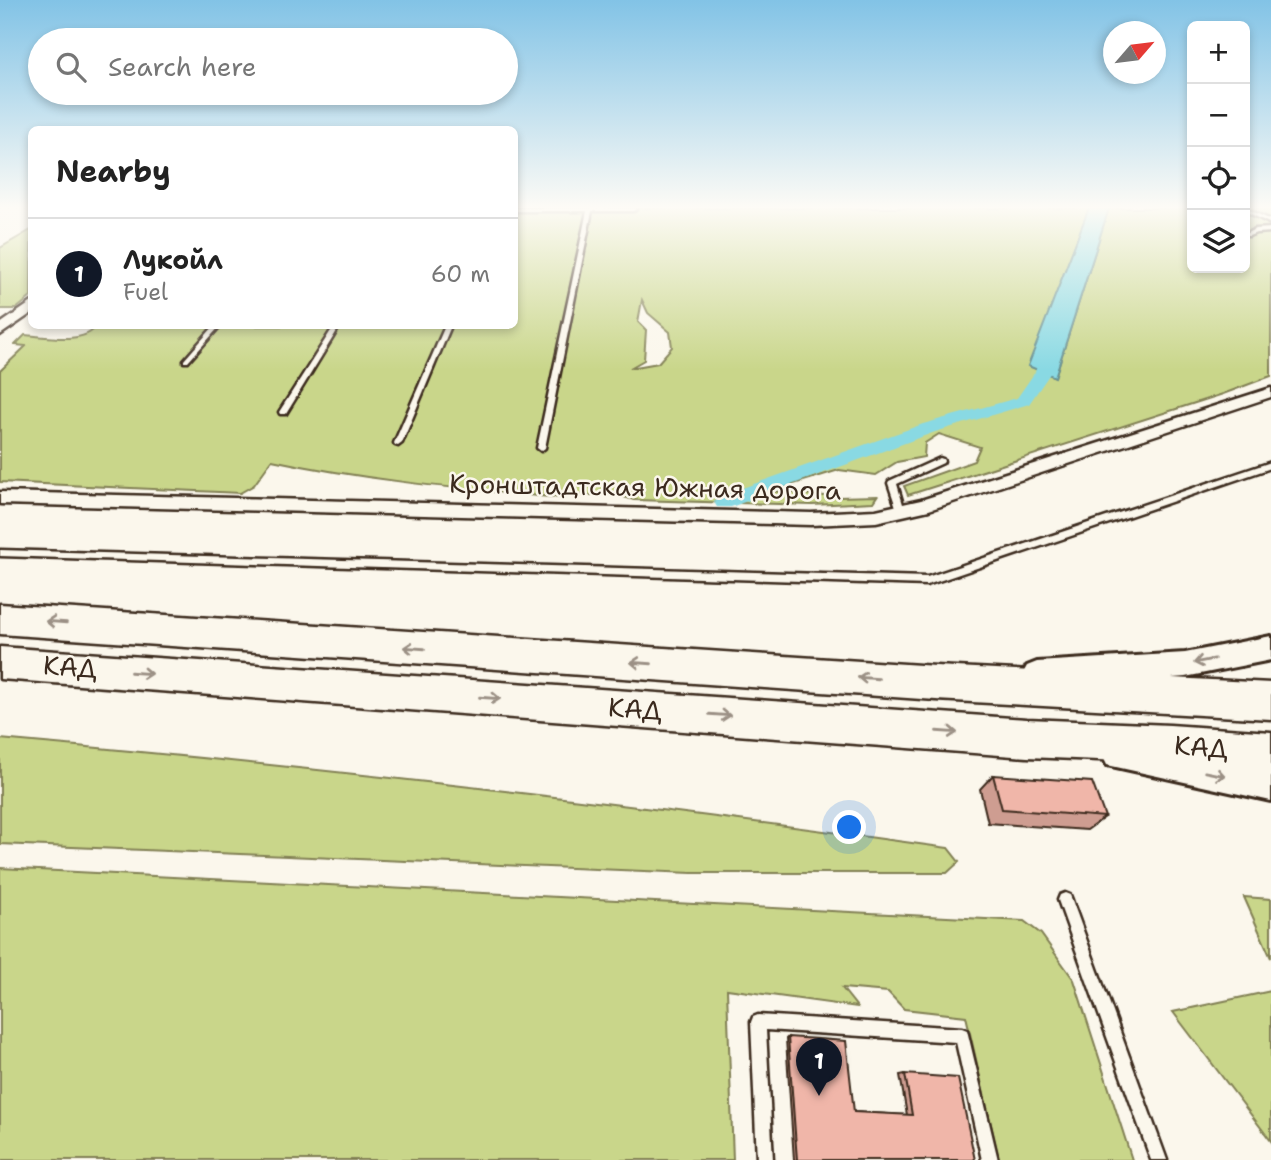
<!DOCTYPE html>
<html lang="en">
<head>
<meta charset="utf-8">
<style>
  :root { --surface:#fff; --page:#f6f6f6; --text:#222; --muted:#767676; --line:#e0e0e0; --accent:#111827 }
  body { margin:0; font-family:"Shantell Sans",sans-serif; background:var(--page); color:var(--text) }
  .controls { position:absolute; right:21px; top:21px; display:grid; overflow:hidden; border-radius:10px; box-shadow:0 4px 10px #0003 }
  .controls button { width:63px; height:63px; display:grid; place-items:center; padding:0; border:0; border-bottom:2px solid var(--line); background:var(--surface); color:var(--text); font:35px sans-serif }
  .compass { position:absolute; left:1103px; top:21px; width:63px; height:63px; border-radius:50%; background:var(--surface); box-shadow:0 4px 10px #0003; rotate:62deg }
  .you { position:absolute; left:850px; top:828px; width:24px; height:24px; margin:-18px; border:5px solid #fff; border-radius:50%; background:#1a73e8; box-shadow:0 0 0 10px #1a73e833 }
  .badge { display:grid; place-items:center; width:46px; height:46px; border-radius:50%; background:var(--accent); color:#fff; font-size:23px; font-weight:700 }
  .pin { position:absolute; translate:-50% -58px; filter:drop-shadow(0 2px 4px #0008) }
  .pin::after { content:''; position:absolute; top:37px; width:24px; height:21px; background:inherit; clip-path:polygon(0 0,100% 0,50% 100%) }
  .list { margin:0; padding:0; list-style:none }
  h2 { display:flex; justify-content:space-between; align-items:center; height:91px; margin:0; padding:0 28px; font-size:30px }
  h2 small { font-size:23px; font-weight:400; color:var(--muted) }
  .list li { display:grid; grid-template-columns:46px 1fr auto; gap:21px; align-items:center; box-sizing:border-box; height:112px; padding:0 28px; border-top:2px solid var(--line) }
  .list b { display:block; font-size:26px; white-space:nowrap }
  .list p { margin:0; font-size:23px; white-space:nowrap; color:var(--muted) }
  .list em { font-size:23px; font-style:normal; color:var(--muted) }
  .icon { flex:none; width:38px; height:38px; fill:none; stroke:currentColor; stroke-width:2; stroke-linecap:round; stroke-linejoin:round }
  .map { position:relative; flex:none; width:1271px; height:1160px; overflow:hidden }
  .search { position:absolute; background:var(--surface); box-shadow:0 4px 10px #0003; left:28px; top:28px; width:490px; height:77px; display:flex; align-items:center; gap:18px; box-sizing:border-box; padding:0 24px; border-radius:38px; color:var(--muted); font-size:26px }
  .panel { position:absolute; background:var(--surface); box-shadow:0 4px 10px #0003; left:28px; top:126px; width:490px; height:203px; border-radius:10px }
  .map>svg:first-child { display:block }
  .green { fill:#c9d68a; stroke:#828054; stroke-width:2; fill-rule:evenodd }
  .water { fill:#89d9e3; stroke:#6a9394; stroke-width:2 }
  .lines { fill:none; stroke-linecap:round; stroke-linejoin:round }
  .canal { fill:#89d9e3; fill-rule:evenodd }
  .lane-casing { stroke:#3b2a1e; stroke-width:5 }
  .street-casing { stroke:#3b2a1e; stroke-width:5 }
  .secondary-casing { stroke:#3b2a1e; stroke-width:6 }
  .highway-casing { stroke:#3b2a1e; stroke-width:5 }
  .lane { fill:#fbf7ec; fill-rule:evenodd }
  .street { fill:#fbf7ec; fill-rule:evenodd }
  .secondary { fill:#fbf7ec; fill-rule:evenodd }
  .highway { fill:#fbf7ec; fill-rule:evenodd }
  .wall { fill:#ce9d91; stroke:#3b2a1e; stroke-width:2 }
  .building { fill:#f0b6a9; stroke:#3b2a1e; stroke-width:2 }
  .oneway { stroke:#9b9085 }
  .labels { text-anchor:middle; stroke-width:5; stroke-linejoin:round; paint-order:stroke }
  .street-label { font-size:26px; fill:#3b2a1e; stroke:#fbf7ec }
</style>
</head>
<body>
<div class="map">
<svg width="1271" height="1160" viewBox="0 0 1271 1160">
  <rect width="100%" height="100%" fill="#fbf7ec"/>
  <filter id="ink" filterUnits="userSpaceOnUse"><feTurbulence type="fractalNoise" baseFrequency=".0143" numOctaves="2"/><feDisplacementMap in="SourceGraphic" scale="14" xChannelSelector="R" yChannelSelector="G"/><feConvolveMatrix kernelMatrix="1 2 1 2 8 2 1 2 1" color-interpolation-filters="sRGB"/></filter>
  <g filter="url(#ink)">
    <!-- green -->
    <g class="green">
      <path d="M515,208H1089L1029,366L1055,377L1109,208H1192V268H1245V208H1271V376L1223,394L908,495L904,486L974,461L980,447L939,434L925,443L924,457L897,462L876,475L839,470L771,491L836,497L877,496L873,502L812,505L634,500C603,489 571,499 539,496C449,488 360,479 272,460L254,485L240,493L0,482V371L26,346L15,345L25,335C44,336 85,345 96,326H514ZM642,300L648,313L670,332L672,347L658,363L630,368L644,360L646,330L638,322Z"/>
      <polygon points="31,230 31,297 16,309 0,309 0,248"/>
      <path d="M0,739C317,767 633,804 948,848L959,862L947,873H692L0,844Z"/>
      <polygon points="0,868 1024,921 1041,934 1074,980 1132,1160 999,1160 966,1016 904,1009 888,992 842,988 857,1007 727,989 733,1160 0,1160"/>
      <polygon points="1244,897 1271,899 1271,958"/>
      <polygon points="1271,991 1271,1141 1173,1012"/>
    </g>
    <!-- water -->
    <polygon class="water" points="1089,208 1109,208 1055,377 1028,366"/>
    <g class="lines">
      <!-- canal -->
      <polygon class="canal" points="1052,341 1060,346 1051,372 1029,404 935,432 731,507 717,507 714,502 717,497 923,424 1017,398 1035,372 1044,346"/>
      <defs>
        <g id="lane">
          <polygon points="514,208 635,208 637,209 634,211 592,211 545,448 541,451 537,448 587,211 514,211"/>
          <polygon points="1245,208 1271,220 1271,224 1245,211"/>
          <polygon points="1271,228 1271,232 1256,233 1249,236 1245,236 1245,234 1255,229"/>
          <polygon points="214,326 220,326 188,362 184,362 184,360"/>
          <polygon points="334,326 340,326 286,414 280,414 279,412"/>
          <polygon points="445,326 451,326 402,443 398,446 395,445 394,443"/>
          <polygon points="940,458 943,459 944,461 943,463 897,484 905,511 904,513 898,513 888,483 889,481"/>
          <polygon points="1271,462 1271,468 927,585 0,556 0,550 927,577"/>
          <polygon points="1065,893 1070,895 1072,900 1167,1160 1151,1160 1058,900 1060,895"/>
          <polygon points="758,1015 962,1028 967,1030 998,1160 982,1160 956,1042 766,1030 773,1160 757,1160 751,1022 753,1017"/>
        </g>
        <g id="street">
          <polygon points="32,302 32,313 0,335 0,324"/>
          <polygon points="1271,388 1271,397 929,510 876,522 811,525 0,504 0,492 811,513 876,510 921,500"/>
        </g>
        <g id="secondary">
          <polygon points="1271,636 1271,660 1185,677 1037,688 1027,684 1022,675 1027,666 1037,662 1185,653"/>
          <polygon points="1118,740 1271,769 1271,801 1107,765 1102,755 1107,745"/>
        </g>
        <g id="highway">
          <polygon points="0,604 936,666 1271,683 1271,719 936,700 0,634"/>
          <polygon points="0,647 1027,719 1170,725 1271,732 1271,772 1170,763 1027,757 0,679"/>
        </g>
      </defs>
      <!-- lane casing -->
      <use href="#lane" class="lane-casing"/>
      <!-- street casing -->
      <use href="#street" class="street-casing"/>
      <!-- secondary casing -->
      <use href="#secondary" class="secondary-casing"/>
      <!-- highway casing -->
      <use href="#highway" class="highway-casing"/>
      <!-- lane -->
      <use href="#lane" class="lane"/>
      <!-- street -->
      <use href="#street" class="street"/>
      <!-- secondary -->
      <use href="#secondary" class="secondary"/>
      <!-- highway -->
      <use href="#highway" class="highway"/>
    </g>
    <!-- wall -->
    <g class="wall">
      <polygon points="993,775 1105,817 1087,830 988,823 980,789"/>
      <polygon points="788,1037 854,1112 907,1115 900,1075 905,1074 975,1160 794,1160 786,1039"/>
    </g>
    <!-- building -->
    <g class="building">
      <polygon points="993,775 1092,782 1105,817 1002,809"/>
      <polygon points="788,1037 846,1041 854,1112 912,1115 905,1074 958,1078 975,1160 797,1160"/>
    </g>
    <!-- one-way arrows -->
    <defs><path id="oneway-shaft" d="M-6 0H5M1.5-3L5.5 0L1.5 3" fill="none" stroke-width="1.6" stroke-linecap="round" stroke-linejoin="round" transform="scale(1.75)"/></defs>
    <g class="oneway">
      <use href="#oneway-shaft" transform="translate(56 622) rotate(-176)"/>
      <use href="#oneway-shaft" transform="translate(414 648) rotate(-176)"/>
      <use href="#oneway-shaft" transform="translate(1204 661) rotate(169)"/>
      <use href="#oneway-shaft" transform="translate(641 663) rotate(-176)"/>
      <use href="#oneway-shaft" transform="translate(141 673) rotate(4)"/>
      <use href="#oneway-shaft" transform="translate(868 678) rotate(-176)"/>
      <use href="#oneway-shaft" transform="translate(490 698) rotate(4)"/>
      <use href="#oneway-shaft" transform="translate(720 715) rotate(4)"/>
      <use href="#oneway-shaft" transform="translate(947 732) rotate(4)"/>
      <use href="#oneway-shaft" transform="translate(1215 774) rotate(11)"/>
    </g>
  </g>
  <!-- sky -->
  <linearGradient id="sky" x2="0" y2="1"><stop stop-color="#82c3e6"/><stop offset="0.56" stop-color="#fdfbf6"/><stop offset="1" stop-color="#fdfbf6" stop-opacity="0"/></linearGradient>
  <rect width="1271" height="370" fill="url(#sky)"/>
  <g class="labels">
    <!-- street labels -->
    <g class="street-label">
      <text transform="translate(645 487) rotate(1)" y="9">Кронштадтская Южная дорога</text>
      <text transform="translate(70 667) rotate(4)" y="9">КАД</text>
      <text transform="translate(635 709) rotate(4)" y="9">КАД</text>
      <text transform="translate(1201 747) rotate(4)" y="9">КАД</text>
    </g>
  </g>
</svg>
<div class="controls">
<button>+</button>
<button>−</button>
<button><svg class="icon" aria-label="locate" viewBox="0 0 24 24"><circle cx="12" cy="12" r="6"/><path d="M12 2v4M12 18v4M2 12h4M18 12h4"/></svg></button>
<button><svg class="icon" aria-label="layers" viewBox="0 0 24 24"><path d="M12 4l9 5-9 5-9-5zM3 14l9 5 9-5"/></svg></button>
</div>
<svg class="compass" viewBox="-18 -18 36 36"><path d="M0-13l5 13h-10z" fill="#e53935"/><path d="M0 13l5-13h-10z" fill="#767676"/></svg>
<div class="you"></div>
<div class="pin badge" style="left:819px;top:1096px">1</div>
<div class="search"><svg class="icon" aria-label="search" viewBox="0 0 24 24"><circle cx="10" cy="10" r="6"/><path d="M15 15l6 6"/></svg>Search here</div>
<section class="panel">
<h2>Nearby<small></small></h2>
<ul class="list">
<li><span class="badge">1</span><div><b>Лукойл</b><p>Fuel</p></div><em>60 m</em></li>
</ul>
</section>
</div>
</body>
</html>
